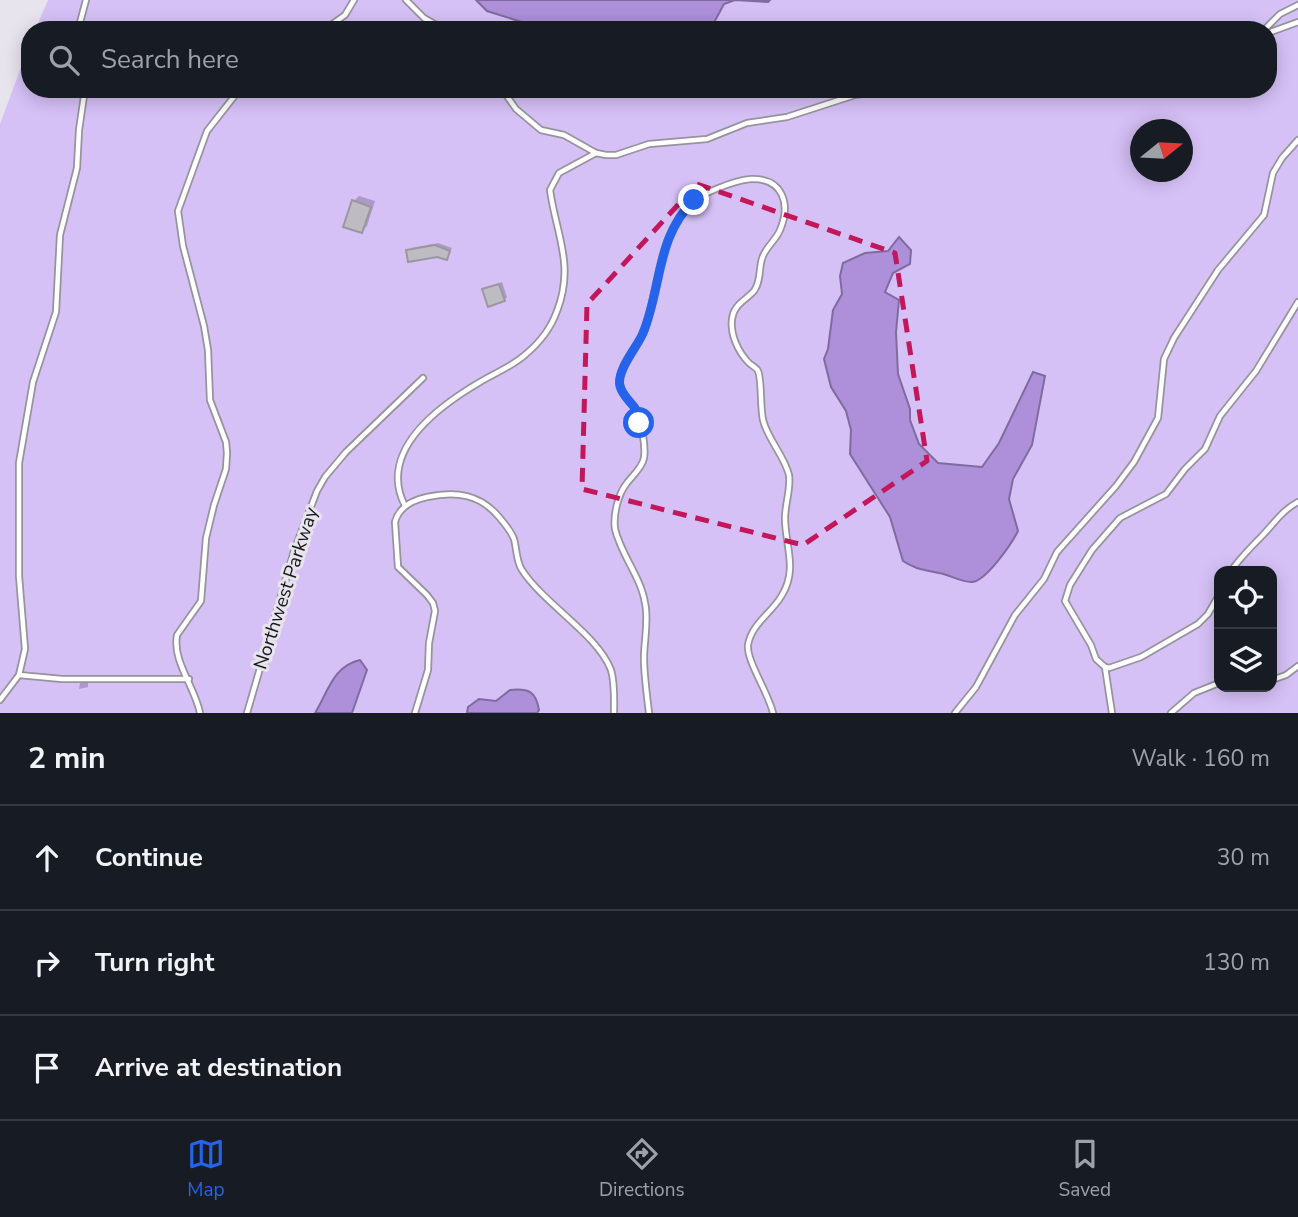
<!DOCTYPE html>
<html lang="en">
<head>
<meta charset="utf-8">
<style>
  :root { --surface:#171b24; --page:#20242c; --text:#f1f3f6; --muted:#9ea1a6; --line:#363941; --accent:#2563eb }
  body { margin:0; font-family:"Nunito Sans",sans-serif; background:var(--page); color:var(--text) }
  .controls { position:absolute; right:21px; bottom:21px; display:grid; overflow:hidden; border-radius:14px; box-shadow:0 4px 18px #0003 }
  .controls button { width:63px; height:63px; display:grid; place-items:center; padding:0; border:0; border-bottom:2px solid var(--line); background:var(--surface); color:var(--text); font:35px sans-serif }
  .compass { position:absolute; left:1130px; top:119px; width:63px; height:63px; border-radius:50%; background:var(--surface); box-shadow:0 4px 18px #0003; rotate:72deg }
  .stop { position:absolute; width:21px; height:21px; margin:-16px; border:5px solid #2563eb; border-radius:50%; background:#fff }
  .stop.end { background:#2563eb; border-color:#fff; box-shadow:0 2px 7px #0008 }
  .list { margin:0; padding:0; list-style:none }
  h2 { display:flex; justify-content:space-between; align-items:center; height:91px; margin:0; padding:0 28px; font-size:30px }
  h2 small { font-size:23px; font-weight:400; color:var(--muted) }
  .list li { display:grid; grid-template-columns:46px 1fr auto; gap:21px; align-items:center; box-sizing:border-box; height:105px; padding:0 28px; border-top:2px solid var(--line) }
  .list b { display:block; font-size:26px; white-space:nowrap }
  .list em { font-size:23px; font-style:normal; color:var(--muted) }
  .icon { flex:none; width:38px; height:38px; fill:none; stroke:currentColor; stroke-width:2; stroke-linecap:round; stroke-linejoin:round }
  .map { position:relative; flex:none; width:1298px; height:713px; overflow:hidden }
  .search { position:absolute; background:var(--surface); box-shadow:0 4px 18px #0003; left:21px; right:21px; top:21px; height:77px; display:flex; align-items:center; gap:18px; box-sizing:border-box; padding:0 24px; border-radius:28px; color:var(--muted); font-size:26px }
  .sheet { height:406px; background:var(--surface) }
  nav { display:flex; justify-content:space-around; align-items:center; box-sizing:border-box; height:98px; border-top:2px solid var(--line); background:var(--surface); font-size:19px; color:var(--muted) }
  nav a { display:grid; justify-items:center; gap:4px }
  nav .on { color:var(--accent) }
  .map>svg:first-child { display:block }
  .green { fill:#d6c1f7; fill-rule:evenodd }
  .water { fill:#ad90d9; stroke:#806b9f; stroke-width:2 }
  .shadow { fill:#0003 }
  .building { fill:#bebbc3; stroke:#9a97a0; stroke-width:2 }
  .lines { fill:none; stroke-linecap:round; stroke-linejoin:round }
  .service-casing { stroke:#96939b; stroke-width:8 }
  .service { stroke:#fff; stroke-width:4.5 }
  .route { stroke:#2563eb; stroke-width:9 }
  .marked { fill:none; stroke:#c2185b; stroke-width:5; stroke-dasharray:14 9; stroke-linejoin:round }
  .labels { text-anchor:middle; stroke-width:6; stroke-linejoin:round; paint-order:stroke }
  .street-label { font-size:19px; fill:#161518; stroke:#e7e4ed }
</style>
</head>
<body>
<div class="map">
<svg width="1298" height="713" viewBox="0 0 1298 713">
  <rect width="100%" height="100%" fill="#e7e4ed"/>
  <!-- green -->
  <path class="green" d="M48,0H1298V713H0V124L30,43V89H1268V30H35ZM1140,130H1182V172H1140ZM1219,571H1272V687H1219Z"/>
  <!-- water -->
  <g class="water">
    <polygon points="476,0 770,0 768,2 735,0 724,4 710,30 547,30 487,11"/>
    <path d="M899,237L911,250L910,264L893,273L885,292L899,300L896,332L898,374L910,409V420L919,444L938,463L982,467L999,443L1033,372L1045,376L1032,445L1013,479L1009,499L1018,531C1012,543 985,583 971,582C961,582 950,575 939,573C923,569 919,571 903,561L890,517L850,454L851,430L846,411L831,387L824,359L828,349L833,310L842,294L840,276L843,263L865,253L888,251Z"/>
    <path d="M360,660L367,670L352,713H315C328,692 333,666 360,660Z"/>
    <path d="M510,690C528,688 536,691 539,710L537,713H467L468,707L479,699L496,701Z"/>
  </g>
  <!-- shadow -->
  <g class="shadow">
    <polygon points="440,89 449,89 445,95"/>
    <polygon points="359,196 375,201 367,226 362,231 354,201"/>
    <polygon points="438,243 452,248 447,258 408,251 411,248"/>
    <polygon points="502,282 507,297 504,300 484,290"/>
    <polygon points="80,683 88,683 88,687 79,689"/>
  </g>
  <!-- building -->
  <g class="building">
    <polygon points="352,200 371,207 362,233 343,227"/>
    <polygon points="435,245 450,251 447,260 437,257 408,262 406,250"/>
    <polygon points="499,284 505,301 488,307 482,289"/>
  </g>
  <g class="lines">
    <defs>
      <g id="service">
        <polyline points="406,0 424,18 445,30"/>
        <polyline points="78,30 86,0"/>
        <polyline points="324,30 345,15 354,0"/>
        <polyline points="1264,30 1280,14 1298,5"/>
        <polyline points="1268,33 1298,22"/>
        <polyline points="502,89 516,109 541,130 564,135 596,153 606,155 616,155 649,144 707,139 747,123 787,117 855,95 896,89"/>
        <path d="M405,506C377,451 439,406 480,382C495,373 513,366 526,354C539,343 551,328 557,311C575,265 556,234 550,190L559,173L596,153"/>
        <path d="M1231,571C1240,558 1250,548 1261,537C1274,524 1281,511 1298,502"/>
        <polyline points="1219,595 1208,614 1198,624 1141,657 1109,668 1105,667 1096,659 1091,645 1065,601 1070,585 1092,550 1120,518 1166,494 1185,469 1205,449 1220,416 1256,371 1298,302"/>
        <polyline points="1105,667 1112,713"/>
        <polyline points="19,675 62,679 189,679"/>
        <polyline points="1272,680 1286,675 1298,666"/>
        <polyline points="0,700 19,675 25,649 19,576 19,463 33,382 56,312 60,235 77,168 79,130 85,89"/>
        <path d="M200,713C195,687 172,661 177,635L201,601L206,538L214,505L226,469L227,453L226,442L210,400L208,350L204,326L183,246L178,211L207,131L240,89"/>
        <polyline points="247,713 294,551 317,491 325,477 346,452 423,378"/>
        <path d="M415,713L428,670L429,643L435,611L433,603L427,595L398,567L395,522C399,507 413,500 427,497C456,491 480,494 499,517C505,524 511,531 514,539C517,550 516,561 522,570C544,604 598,635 611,670C615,683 614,700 614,713"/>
        <path d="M649,713C647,695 644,676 644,658C644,640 649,621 645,603C641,577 621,555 615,529C613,515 618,494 627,483C633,475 642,468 644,458C646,444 641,422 635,410C631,401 621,394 620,384C617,365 639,346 645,329C662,278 657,212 716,189C728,184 739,180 751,179C783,178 791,204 780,230C776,240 767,246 763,256C758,267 762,280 754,291C745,301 734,304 732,319C730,334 738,352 749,363C751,365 757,368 758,371C762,380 760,407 763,420C768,440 784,455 789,475C791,489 785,504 785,518C785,545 798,569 782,595C773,612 751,624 748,645C746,660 769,694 773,713"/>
        <polyline points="955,713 976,687 1015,615 1044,579 1057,552 1116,486 1134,462 1158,418 1164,359 1174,338 1218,270 1264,215 1273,173 1282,158 1298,140"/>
        <polyline points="1171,713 1194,693 1219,683"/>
      </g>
    </defs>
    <!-- service casing -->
    <use href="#service" class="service-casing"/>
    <!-- service -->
    <use href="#service" class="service"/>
  </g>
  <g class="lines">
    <!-- route -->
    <path class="route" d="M639,423C638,419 637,412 635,408C630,401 622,395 620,386C616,371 638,346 643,333C662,287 656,237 694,200"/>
  </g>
  <!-- marked area -->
  <path class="marked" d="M697,184L895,253L927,461L803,545L582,489L587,304Z"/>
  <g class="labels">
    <!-- street labels -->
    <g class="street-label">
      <text transform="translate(285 588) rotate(-72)" y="7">Northwest Parkway</text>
    </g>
  </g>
</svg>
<div class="controls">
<button><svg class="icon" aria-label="locate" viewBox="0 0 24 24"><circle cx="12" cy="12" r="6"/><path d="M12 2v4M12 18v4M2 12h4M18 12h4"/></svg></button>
<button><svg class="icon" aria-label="layers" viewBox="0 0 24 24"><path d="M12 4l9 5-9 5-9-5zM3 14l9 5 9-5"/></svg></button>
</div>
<svg class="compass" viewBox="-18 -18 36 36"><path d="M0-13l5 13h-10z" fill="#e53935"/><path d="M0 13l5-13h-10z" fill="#9ea1a6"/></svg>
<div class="stop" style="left:639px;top:423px"></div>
<div class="stop end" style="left:694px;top:200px"></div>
<div class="search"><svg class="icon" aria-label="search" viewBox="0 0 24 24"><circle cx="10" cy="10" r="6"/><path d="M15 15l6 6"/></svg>Search here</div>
</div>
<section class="sheet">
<h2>2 min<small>Walk · 160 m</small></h2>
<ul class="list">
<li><svg class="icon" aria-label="ahead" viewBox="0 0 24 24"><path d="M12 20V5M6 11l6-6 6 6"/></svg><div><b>Continue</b></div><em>30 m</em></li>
<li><svg class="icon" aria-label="right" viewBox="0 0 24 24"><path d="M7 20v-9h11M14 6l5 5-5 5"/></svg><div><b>Turn right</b></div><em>130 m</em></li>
<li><svg class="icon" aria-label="arrive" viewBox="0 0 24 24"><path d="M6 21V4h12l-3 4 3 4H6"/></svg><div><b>Arrive at destination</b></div></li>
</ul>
</section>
<nav>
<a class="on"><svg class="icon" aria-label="map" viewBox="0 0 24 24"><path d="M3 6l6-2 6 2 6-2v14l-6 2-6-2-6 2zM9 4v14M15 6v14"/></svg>Map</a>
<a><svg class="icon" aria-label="directions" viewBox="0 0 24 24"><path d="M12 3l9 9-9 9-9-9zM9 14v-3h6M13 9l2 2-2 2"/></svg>Directions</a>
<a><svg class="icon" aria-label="saved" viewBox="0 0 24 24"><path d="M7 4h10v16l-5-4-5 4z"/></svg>Saved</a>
</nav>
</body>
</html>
